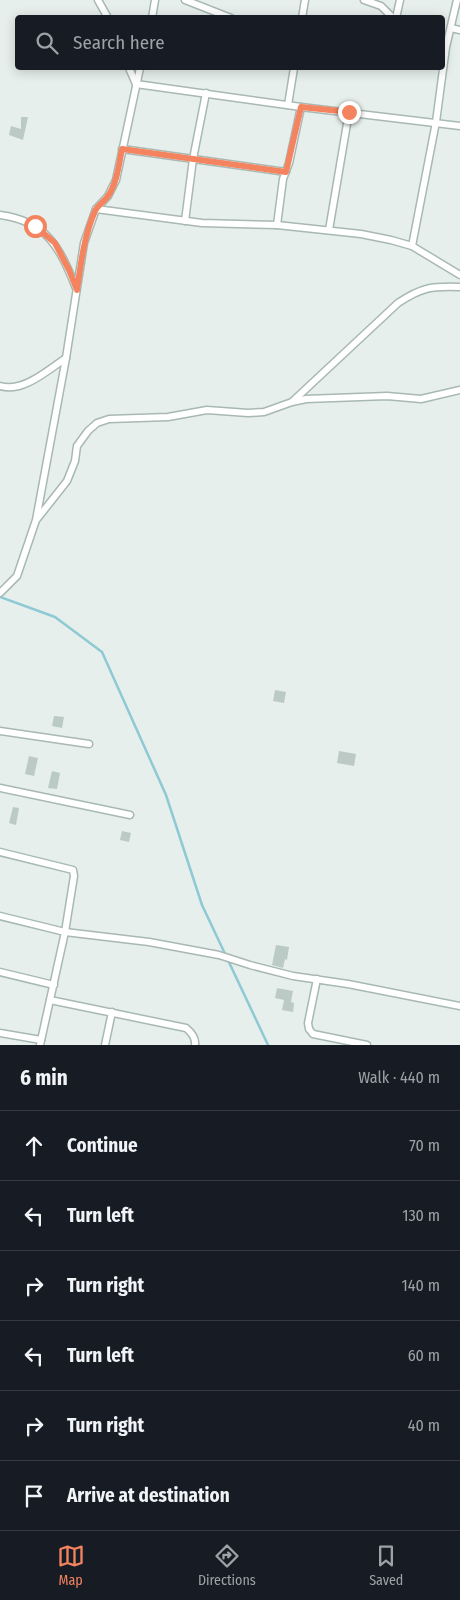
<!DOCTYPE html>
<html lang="en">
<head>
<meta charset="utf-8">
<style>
  :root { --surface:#171b24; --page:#242831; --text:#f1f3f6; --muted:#9ea1a6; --line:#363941; --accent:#f4845f }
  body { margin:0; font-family:"Fira Sans Condensed",sans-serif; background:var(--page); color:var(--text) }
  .stop { position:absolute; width:15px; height:15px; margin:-11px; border:4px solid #f4845f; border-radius:50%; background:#fff }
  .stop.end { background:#f4845f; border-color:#fff; box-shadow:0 1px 5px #0008 }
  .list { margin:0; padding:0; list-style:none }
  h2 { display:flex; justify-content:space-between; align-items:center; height:65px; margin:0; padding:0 20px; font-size:21px }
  h2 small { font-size:16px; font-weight:400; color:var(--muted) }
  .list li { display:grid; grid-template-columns:32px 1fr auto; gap:15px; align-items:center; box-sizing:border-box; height:70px; padding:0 20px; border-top:1px solid var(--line) }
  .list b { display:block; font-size:19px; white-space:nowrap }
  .list em { font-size:16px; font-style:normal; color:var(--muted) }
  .icon { flex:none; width:28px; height:28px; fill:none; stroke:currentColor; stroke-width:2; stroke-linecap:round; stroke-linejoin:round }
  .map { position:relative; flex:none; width:460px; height:1045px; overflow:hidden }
  .search { position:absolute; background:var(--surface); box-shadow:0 2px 12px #0003; left:15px; right:15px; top:15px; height:55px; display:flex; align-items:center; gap:12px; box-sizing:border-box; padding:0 18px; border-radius:5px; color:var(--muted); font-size:19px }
  .sheet { height:485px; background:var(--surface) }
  nav { display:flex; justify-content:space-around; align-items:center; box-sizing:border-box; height:70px; border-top:1px solid var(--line); background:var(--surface); font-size:14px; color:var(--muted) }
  nav a { display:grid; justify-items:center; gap:2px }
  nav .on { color:var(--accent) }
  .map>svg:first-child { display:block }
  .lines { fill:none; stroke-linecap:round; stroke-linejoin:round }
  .stream { stroke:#8ec9d4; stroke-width:2.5 }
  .building { fill:#bbcac4 }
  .minor-casing { stroke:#a8b8b2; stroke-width:9 }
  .minor { stroke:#fff; stroke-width:6 }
  .route { stroke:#f4845f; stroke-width:6 }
</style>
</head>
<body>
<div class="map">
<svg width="460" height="1045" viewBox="0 0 460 1045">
  <rect width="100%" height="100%" fill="#e6efeb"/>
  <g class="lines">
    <!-- stream -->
    <polyline class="stream" points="0,597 55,617 102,652 166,795 202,905 268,1045"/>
  </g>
  <!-- building -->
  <g class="building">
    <polygon points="21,117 28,117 23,140 9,135 11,126 21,129"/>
    <polygon points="275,690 286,692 284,703 273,701"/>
    <polygon points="54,716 64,717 62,728 52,726"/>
    <polygon points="339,751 356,754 354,766 337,763"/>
    <polygon points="29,756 38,758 34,776 25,774"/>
    <polygon points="52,771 60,773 57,789 48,788"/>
    <polygon points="13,807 19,808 16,825 9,823"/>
    <polygon points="122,831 131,833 129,842 120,840"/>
    <polygon points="276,945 289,947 287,960 285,959 283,968 272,965"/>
    <polygon points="277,988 293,991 291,1002 294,1003 293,1012 282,1010 284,1000 275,998"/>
  </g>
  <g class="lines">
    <defs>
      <g id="minor">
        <polyline points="98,0 108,18"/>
        <polyline points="185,0 231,18"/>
        <polyline points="364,0 381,6 393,18"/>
        <polyline points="152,18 155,0"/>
        <polyline points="302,18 305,0"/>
        <polyline points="396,18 400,0"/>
        <polyline points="451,28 460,30"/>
        <polyline points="129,68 136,84 301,107 460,126"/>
        <polyline points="288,105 294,68"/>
        <polyline points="122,149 286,172"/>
        <polyline points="96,209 202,223 277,225 361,234 391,240 412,246 460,275"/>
        <path d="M0,215C47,221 60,248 76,288"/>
        <polyline points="185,221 193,159 206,93"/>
        <polyline points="277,225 283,179 289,163 301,107"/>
        <polyline points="329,230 349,112"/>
        <polyline points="412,246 436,122 446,47 457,0"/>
        <path d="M0,386C23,393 48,370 66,358"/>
        <path d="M293,401L398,303C422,287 432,286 460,287"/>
        <polyline points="37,519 67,481 75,461 77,446 88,431 97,423 109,419 168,417 207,410 248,413 264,412 292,402 306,399 387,396 421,399 460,390"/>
        <polyline points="0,593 17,576 36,520 66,358 84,243 96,209 108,196 116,180 140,68"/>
        <polyline points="0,731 89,744"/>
        <polyline points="0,788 130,815"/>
        <polyline points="0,852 73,870 74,876 65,932 40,1045"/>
        <polyline points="0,916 65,932 149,942 219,955 250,965 293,976 348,984 460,1006"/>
        <polyline points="0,972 54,985"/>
        <polyline points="317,979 308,1023 309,1029 313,1034 367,1045"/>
        <path d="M50,1000L186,1028C191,1032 196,1037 195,1045"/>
        <polyline points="0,1033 41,1040"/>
        <polyline points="105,1045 112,1012"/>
      </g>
    </defs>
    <!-- minor casing -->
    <use href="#minor" class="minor-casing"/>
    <!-- minor -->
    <use href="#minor" class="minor"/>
  </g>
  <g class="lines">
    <!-- route -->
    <path class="route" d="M35,226L55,243L69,270L77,290C81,263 84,236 95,211C98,205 104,202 108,196C117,183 119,164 122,149L286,172L301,107L349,112"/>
  </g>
</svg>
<div class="stop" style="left:35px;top:226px"></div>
<div class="stop end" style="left:349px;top:112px"></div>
<div class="search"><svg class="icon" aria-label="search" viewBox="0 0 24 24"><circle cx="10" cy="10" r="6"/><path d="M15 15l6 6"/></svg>Search here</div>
</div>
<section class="sheet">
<h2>6 min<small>Walk · 440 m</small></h2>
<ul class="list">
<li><svg class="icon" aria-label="ahead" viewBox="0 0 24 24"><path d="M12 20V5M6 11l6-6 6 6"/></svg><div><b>Continue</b></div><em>70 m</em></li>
<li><svg class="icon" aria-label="left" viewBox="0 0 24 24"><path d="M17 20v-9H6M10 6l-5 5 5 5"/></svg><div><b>Turn left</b></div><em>130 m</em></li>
<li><svg class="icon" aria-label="right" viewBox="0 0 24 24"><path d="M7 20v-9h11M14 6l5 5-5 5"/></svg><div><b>Turn right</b></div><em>140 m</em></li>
<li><svg class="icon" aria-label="left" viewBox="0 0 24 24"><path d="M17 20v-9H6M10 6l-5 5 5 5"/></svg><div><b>Turn left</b></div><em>60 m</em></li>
<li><svg class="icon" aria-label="right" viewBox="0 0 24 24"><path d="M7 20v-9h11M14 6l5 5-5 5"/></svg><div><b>Turn right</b></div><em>40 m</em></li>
<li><svg class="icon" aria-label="arrive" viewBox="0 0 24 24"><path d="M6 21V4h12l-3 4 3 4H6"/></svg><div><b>Arrive at destination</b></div></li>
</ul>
</section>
<nav>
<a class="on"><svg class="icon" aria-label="map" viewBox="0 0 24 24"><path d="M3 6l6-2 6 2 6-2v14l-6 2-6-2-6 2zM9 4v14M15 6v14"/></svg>Map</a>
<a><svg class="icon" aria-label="directions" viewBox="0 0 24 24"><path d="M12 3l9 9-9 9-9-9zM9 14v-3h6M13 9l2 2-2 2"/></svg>Directions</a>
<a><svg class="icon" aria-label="saved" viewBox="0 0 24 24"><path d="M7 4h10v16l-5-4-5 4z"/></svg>Saved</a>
</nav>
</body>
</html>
